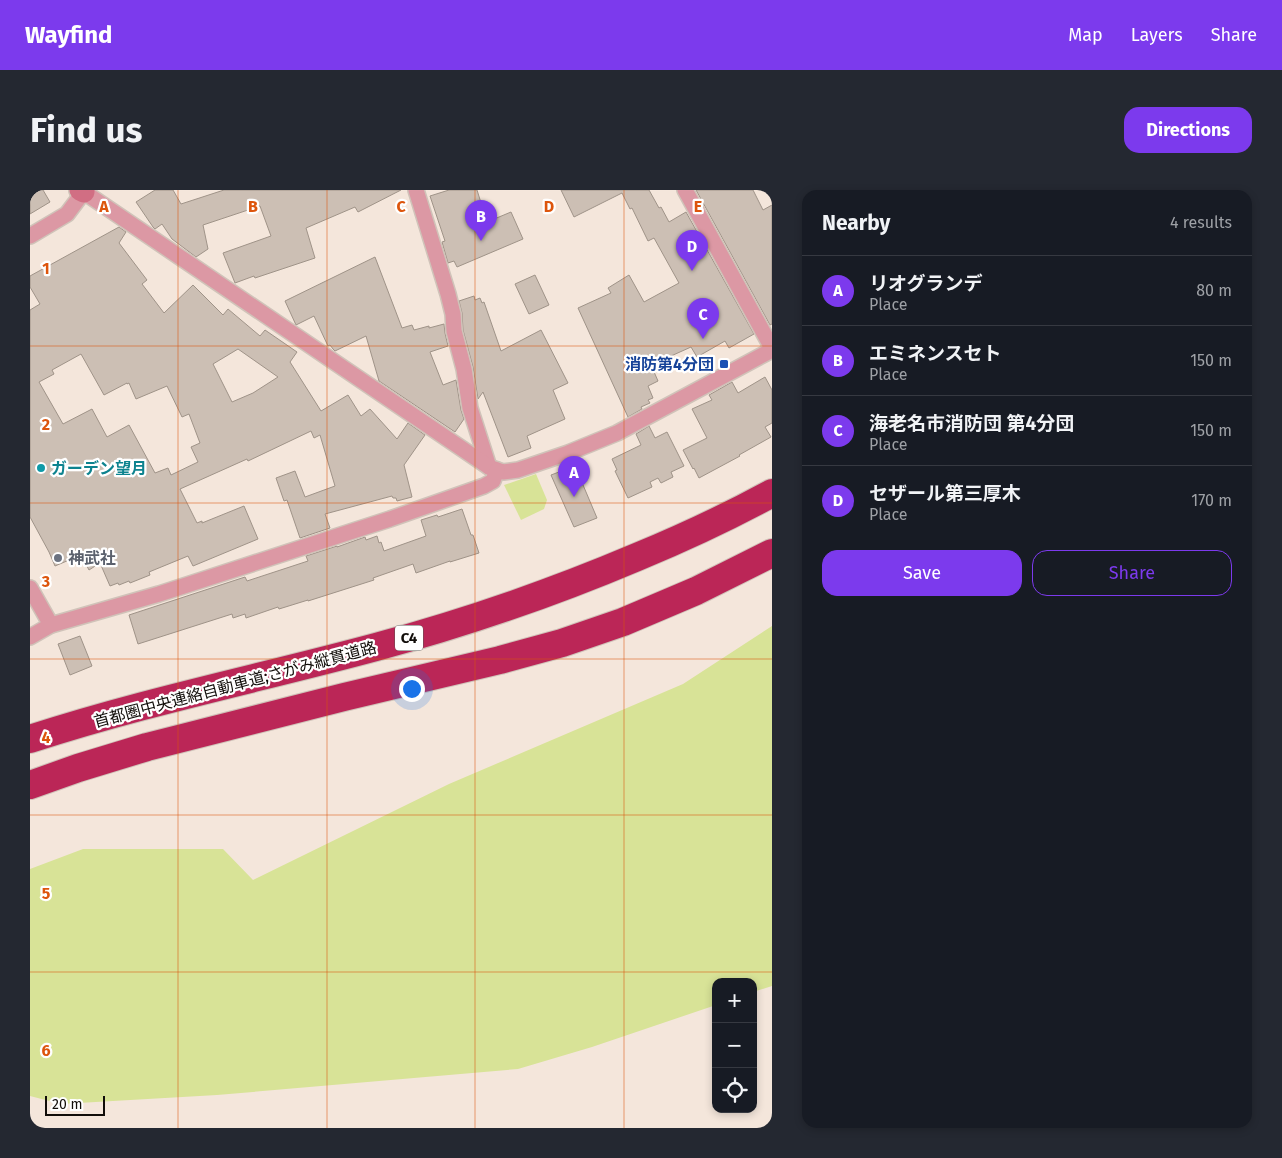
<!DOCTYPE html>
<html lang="en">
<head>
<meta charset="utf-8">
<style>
  :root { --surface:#171b24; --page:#242831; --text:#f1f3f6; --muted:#9ea1a6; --line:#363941; --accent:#7c3aed }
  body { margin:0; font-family:"Fira Sans","Noto Sans JP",sans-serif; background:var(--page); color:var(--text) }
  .controls { position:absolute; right:15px; bottom:15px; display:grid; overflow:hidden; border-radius:10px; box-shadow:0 2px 8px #0003 }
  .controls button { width:45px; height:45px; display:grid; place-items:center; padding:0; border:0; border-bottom:1px solid var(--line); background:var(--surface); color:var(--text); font:25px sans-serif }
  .scale { position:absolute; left:15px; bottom:12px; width:60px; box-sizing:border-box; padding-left:5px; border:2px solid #110d09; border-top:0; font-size:14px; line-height:18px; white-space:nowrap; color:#110d09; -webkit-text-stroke:4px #fff; paint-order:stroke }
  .you { position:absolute; left:381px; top:498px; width:18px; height:18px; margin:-12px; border:4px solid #fff; border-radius:50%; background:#1a73e8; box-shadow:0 0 0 8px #1a73e833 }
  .badge { display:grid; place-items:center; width:32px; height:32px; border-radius:50%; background:var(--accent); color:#fff; font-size:16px; font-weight:700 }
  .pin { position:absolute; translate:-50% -41px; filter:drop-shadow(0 1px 2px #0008) }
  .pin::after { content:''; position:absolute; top:26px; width:18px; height:15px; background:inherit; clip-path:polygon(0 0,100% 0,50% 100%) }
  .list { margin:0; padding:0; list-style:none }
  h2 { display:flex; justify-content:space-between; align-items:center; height:65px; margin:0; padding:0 20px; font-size:21px }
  h2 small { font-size:16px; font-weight:400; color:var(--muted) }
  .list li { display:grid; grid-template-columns:32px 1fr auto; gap:15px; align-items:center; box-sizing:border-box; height:70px; padding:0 20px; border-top:1px solid var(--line) }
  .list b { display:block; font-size:19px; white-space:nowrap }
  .list p { margin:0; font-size:16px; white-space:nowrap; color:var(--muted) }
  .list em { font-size:16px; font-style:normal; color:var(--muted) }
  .actions { display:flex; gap:10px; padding:15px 20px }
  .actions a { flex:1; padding:11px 0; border:1px solid var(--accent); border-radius:15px; text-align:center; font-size:18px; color:var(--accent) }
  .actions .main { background:var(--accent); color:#fff }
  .icon { flex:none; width:28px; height:28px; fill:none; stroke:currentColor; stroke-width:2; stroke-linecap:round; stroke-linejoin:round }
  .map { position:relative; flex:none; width:742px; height:938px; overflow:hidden; border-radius:15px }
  header { display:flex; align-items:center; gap:30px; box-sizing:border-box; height:70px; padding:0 25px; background:var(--accent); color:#fff }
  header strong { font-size:24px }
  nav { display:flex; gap:28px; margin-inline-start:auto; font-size:18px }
  .intro { display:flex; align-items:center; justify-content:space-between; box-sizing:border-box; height:120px; padding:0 30px }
  h1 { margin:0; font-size:35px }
  .button { padding:12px 22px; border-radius:15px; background:var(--accent); color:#fff; font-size:18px; font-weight:700 }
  main { display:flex; gap:30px; padding:0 30px }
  aside { flex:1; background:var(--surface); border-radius:15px; box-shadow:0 2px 8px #0003 }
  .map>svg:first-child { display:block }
  .green { fill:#d8e397 }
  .building { fill:#ccbfb4; stroke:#9f9388; fill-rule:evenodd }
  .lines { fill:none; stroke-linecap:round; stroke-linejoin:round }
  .street-casing { stroke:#d0c3b9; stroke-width:18 }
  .secondary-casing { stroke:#d0c3b9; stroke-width:24 }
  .highway-casing { stroke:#d0c3b9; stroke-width:30 }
  .street { stroke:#dc98a4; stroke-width:15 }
  .secondary { stroke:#d16e83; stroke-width:21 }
  .highway { stroke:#bb2657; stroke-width:28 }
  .grid { fill:none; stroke:#dd550c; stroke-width:1; stroke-opacity:0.55 }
  .transit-dot { fill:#1a4fb4; stroke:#fff; stroke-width:2 }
  .culture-dot { fill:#0f9aa8; stroke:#fff; stroke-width:2 }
  .worship-dot { fill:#6b7280; stroke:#fff; stroke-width:2 }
  .labels { text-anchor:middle; stroke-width:4.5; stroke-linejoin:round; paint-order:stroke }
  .shield { fill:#fff; stroke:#585653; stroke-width:1 }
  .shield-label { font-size:15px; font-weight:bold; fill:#110d09 }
  .transit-label { font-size:16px; font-weight:bold; fill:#164399; stroke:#fff; text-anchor:end }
  .culture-label { font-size:16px; font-weight:bold; fill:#0d838f; stroke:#fff; text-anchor:start }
  .worship-label { font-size:16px; font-weight:bold; fill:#5b616d; stroke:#fff; text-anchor:start }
  .street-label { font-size:16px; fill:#110d09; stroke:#fff }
  .grid-label { font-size:16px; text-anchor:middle; font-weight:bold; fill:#dd550c; stroke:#fff; stroke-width:4.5; stroke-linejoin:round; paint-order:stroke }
</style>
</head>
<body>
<header>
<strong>Wayfind</strong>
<nav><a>Map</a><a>Layers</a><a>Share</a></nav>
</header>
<div class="intro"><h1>Find us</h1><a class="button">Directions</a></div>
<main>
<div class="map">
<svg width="742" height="938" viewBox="0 0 742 938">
  <rect width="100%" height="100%" fill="#f4e6db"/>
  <!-- green -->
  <g class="green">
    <polygon points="506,284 517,310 514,319 491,330 474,295"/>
    <polygon points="742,436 742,796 723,802 723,792 686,792 686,815 562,857 488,879 187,905 31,914 0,906 0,679 53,659 193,659 223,690 419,594 653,494"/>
  </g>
  <!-- building -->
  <g class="building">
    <polygon points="0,0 13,0 20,12 0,24"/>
    <polygon points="125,0 143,0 151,14 194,0 371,0 328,22 325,17 276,38 285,68 225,88 224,86 205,93 193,63 241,46 230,16 173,35 178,59 166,67 142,49 132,34 125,39 123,37 106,12"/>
    <polygon points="419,0 447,0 457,32 481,22 493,49 427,77 424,71 418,73 412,52 415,51 400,6"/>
    <polygon points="531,0 619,0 629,18 631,17 639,32 656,22 724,144 699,158 695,151 667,167 661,157 621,175 628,191 618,196 623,208 618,210 620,213 611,217 612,219 598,227 548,118 581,103 578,98 599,85 614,112 649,93 624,48 618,51 602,18 600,19 592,3 544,27"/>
    <polygon points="666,0 723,0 733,20 742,15 742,134 740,135"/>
    <path d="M89,37L96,42L89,53L117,90L112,94L134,123L163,95L193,125L198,119L230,146L235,140L267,162L260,172L291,221L318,205L331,226L340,219L367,249L378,233L395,245L374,275L382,307L367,311L366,308H363L362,306L295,324L300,338L270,348L257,310L254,311L246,288L265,281L275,307L305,296L290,245L284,248L281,241L218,271L217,269L150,299L167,333L172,331V333L214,316L228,349L163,376L158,366L119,382L120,385L100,393L99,391L89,395L88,393L80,396L70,373L59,380L51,365L25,376L19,362L0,327V120L10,114L0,97V86ZM208,159L248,187L223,203L202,212L183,174ZM51,164L74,205L97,193V194L99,193L106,209L137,196L152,227L159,224L170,253L161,257L168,272L141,285L138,278L125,283L99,235L77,247L62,219L33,234L9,192L24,184L22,180Z"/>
    <polygon points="345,67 372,138 382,135 384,140 399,136 399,138 414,134 415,143 418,156 400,162 413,195 426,190 431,220 434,229 425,242 349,191 336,146 305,161 303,159 300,155 298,156 284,126 266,135 255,111"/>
    <polygon points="505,85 519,115 499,124 485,94"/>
    <polygon points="444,106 445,110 450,108 452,113 454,112 471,161 511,140 538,193 523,200 535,229 497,246 501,258 478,267 453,202 448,209 443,177 433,140 432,123 429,111"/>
    <polygon points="735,187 742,200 742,233 735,237 741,247 709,265 710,266 669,288 664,278 663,279 653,260 677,248 662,219 682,210 679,205 702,192 708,203"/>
    <polygon points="619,236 625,248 637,242 654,276 641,282 643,287 631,293 628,288 620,292 622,297 598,308 585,281 587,280 582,269 611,255 606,244"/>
    <polygon points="545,276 567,328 544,337 521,285"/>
    <polygon points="432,319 441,345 443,345 449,363 420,372 420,371 386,383 383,374 343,388 344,390 278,411 278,410 249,419 248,417 216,428 215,424 203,428 202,424 108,454 99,425 215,387 217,391 278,371 276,366 307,356 307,357 335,347 336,350 347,346 349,353 351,352 354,361 396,346 391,330 407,325 408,327"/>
    <polygon points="50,446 62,476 40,485 28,454"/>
  </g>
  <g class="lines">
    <defs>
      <g id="street">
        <polyline points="386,0 418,104 423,124 424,141 434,179 440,218 459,277"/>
        <polyline points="655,0 742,158"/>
        <polyline points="54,2 459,277 473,282 488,280 538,263 587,243 742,160"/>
        <polyline points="0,46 37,24 55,0"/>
        <polyline points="0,398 21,435"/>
        <polyline points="0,447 21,435 129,404 360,329 454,296 463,291 467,280"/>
      </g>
      <polyline id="secondary" points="50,0 54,2"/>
      <g id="highway">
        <path d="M0,549C113,512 231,488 346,457C435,433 522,403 607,367C653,348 698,327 742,303"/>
        <polyline points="0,595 48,578 117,557 314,507 470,470 532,453 593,432 666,401 742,363"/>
      </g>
    </defs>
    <!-- street casing -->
    <use href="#street" class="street-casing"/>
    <!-- secondary casing -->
    <use href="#secondary" class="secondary-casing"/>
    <!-- highway casing -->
    <use href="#highway" class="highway-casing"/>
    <!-- street -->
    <use href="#street" class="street"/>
    <!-- secondary -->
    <use href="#secondary" class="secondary"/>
    <!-- highway -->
    <use href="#highway" class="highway"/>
  </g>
  <!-- grid -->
  <path class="grid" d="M148,0V938M297,0V938M445,0V938M594,0V938M0,156H742M0,313H742M0,469H742M0,625H742M0,782H742"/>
  <!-- markers -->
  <rect class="transit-dot" x="689" y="169" width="10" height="10" rx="2.5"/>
  <circle class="culture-dot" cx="11" cy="278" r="5"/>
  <circle class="worship-dot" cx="28" cy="368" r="5"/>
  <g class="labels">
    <!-- shield labels -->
    <rect class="shield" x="365" y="435.5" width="28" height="25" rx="4"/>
    <g class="shield-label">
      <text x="379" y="453">C4</text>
    </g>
    <!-- transit labels -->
    <g class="transit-label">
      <text x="684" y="180">消防第4分団</text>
    </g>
    <!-- culture labels -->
    <g class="culture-label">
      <text x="21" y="284">ガーデン望月</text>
    </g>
    <!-- worship labels -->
    <g class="worship-label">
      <text x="38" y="374">神武社</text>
    </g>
    <!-- street labels -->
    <g class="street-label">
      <text transform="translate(205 494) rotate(-15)" y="6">首都圏中央連絡自動車道;さがみ縦貫道路</text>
    </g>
  </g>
  <g class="grid-label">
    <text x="74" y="22">A</text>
    <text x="223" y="22">B</text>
    <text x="371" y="22">C</text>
    <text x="519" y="22">D</text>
    <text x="668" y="22">E</text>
    <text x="16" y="84">1</text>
    <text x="16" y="240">2</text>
    <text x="16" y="397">3</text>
    <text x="16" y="553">4</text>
    <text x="16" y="709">5</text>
    <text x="16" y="866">6</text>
  </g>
</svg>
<div class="controls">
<button>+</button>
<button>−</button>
<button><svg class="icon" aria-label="locate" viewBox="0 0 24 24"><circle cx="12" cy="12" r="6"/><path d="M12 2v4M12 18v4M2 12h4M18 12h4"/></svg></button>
</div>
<div class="scale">20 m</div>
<div class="you"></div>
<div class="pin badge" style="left:544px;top:307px">A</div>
<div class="pin badge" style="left:451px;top:51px">B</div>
<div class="pin badge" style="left:673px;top:149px">C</div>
<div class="pin badge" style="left:662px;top:81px">D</div>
</div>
<aside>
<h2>Nearby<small>4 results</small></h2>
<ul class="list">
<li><span class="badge">A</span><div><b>リオグランデ</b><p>Place</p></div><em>80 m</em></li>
<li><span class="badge">B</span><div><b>エミネンスセト</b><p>Place</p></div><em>150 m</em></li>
<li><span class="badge">C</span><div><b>海老名市消防団 第4分団</b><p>Place</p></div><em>150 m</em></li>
<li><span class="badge">D</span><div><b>セザール第三厚木</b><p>Place</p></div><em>170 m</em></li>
</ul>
<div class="actions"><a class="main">Save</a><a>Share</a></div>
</aside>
</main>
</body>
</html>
